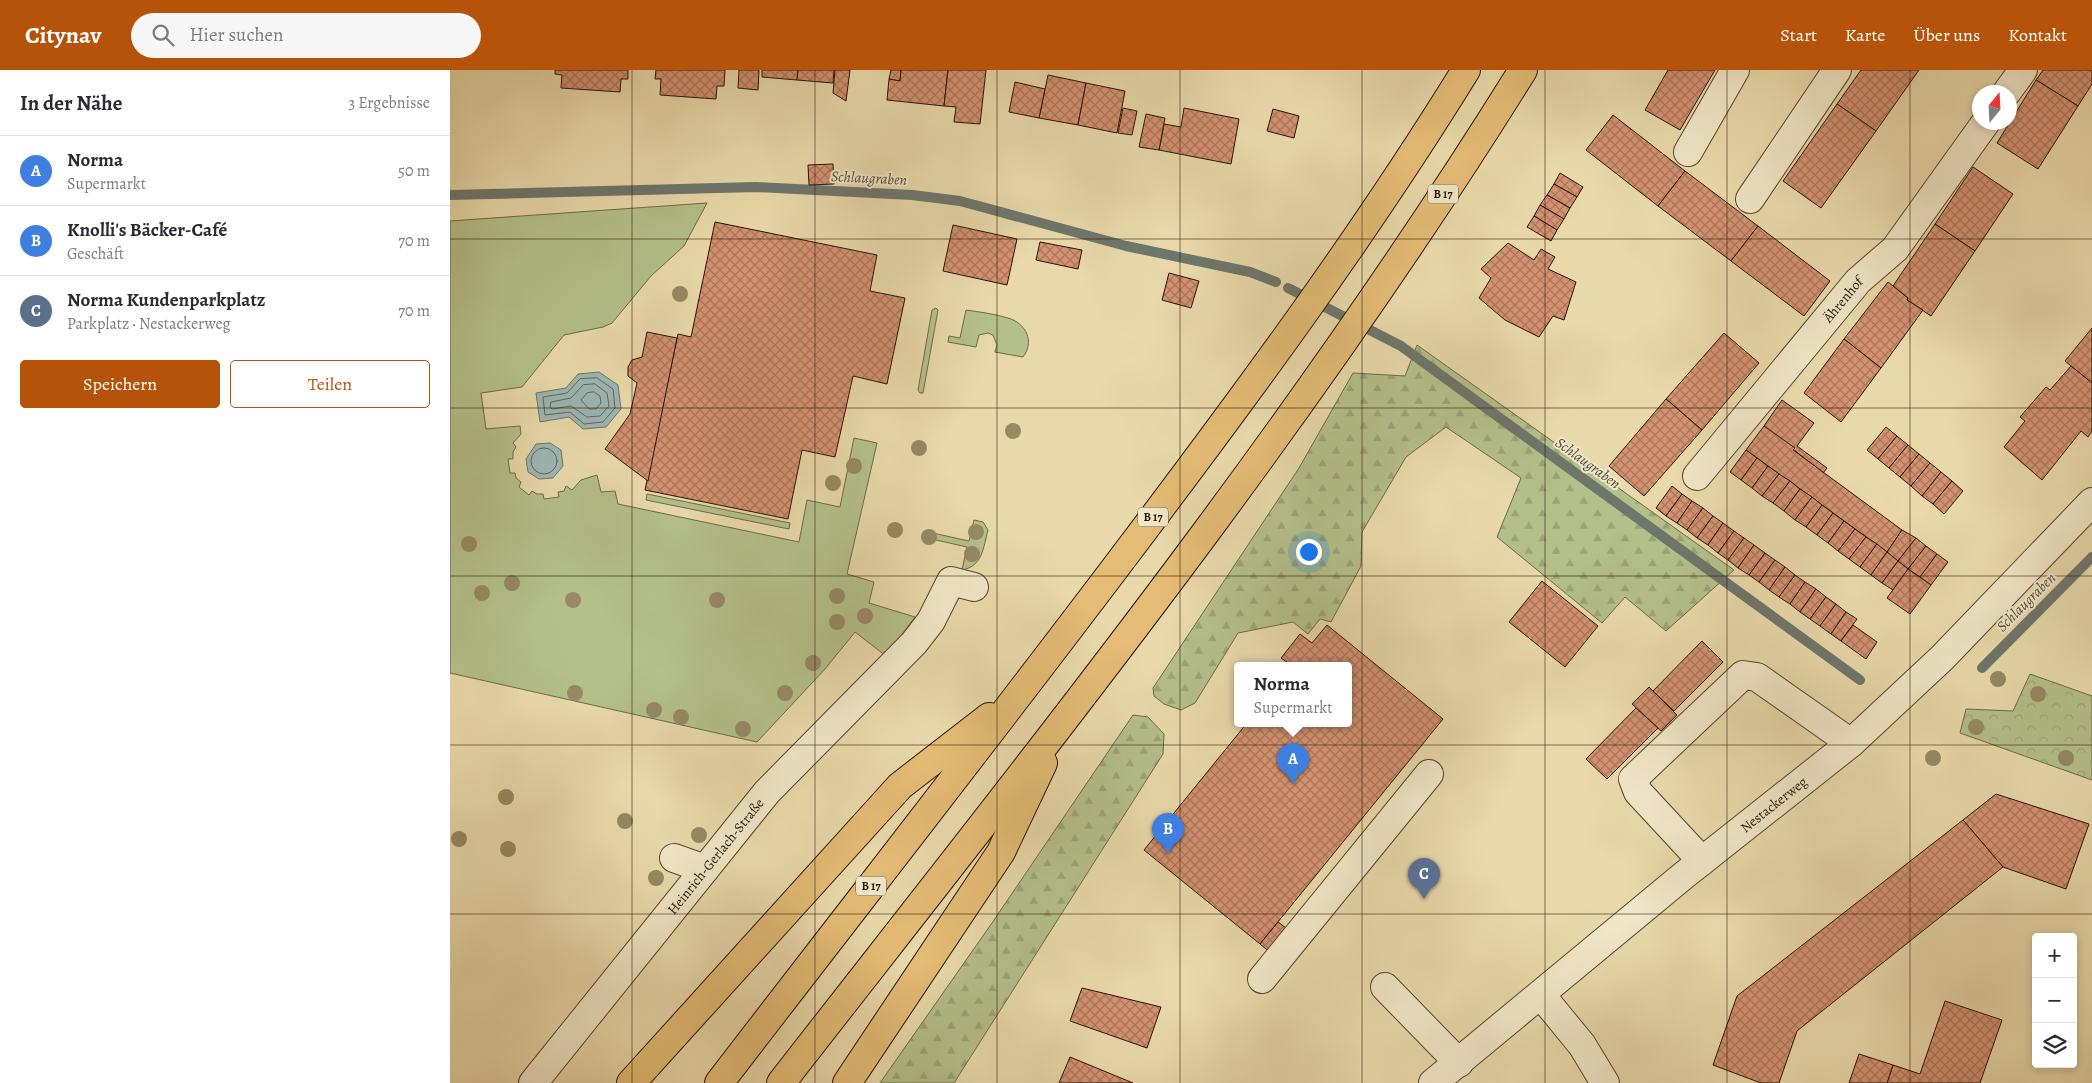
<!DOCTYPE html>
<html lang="de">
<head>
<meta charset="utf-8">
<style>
  :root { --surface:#fff; --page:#f7f7f7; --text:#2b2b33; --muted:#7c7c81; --line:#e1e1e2; --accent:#b45309 }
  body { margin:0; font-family:Alegreya,serif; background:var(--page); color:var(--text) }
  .controls { position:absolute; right:15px; bottom:15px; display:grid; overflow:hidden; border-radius:5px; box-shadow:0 2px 8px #0003 }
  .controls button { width:45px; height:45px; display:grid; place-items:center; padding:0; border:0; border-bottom:1px solid var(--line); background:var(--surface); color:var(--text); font:25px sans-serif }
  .compass { position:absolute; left:1522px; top:15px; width:45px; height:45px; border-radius:50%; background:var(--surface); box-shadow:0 2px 8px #0003; rotate:18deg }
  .you { position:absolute; left:858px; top:481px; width:18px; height:18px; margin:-12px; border:4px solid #fff; border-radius:50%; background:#1a73e8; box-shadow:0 0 0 8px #1a73e833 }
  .badge { display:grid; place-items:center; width:32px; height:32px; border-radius:50%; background:var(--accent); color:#fff; font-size:16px; font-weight:700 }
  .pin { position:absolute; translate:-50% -41px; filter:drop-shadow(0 1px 2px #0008) }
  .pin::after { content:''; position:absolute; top:26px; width:18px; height:15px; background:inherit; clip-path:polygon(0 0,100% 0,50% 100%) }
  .popup { position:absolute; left:784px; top:592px; width:118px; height:65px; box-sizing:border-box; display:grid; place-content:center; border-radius:5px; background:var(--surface); filter:drop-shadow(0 1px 4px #0005); font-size:16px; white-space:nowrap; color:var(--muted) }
  .popup b { font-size:19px; color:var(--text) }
  .popup::after { content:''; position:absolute; left:50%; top:100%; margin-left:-10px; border:10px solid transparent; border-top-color:var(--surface) }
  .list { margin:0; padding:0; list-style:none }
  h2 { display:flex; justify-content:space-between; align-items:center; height:65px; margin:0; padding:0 20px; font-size:21px }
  h2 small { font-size:16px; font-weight:400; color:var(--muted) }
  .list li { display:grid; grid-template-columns:32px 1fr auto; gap:15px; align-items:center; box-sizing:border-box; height:70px; padding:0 20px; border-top:1px solid var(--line) }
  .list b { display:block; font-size:19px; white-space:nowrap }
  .list p { margin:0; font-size:16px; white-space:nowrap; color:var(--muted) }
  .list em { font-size:16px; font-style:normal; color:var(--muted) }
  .actions { display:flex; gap:10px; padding:15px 20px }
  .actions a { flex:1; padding:11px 0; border:1px solid var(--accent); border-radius:5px; text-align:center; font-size:18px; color:var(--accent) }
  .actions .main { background:var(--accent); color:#fff }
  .icon { flex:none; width:28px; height:28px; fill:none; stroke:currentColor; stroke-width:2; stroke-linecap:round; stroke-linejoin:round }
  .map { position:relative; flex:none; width:1642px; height:1013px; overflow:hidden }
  header { display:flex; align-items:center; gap:30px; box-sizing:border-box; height:70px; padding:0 25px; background:var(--accent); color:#fff }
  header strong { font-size:24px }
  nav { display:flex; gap:28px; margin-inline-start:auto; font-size:18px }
  .search { width:350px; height:45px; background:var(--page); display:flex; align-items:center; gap:12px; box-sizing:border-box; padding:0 18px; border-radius:28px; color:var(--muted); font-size:19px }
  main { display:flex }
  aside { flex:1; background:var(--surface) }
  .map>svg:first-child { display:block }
  .grass { fill:#b4c08a; stroke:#6e6a46 }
  .forest { fill:url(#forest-firs); stroke:#6e6a46 }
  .park { fill:url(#park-crowns); stroke:#6e6a46 }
  .water { fill:#9cb7b4; stroke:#6e766d }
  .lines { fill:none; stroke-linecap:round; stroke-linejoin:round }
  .shore { stroke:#62665b; stroke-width:1 }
  .stream { stroke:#6e766d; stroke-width:10 }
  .building { fill:url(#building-cross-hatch); stroke:#291402 }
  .minor-casing { stroke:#59452c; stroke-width:30 }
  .highway-casing { stroke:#291402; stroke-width:30 }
  .minor { stroke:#f1e6c8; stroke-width:28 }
  .highway { stroke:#e4bc75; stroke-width:28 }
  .tree { fill:#968964 }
  .grid { fill:none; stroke:#291402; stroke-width:1; stroke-opacity:0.55 }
  .labels { text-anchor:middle; stroke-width:4; stroke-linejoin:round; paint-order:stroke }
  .shield { fill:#f1e6c8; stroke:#65533d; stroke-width:1 }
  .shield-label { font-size:12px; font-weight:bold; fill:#291402 }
  .street-label { font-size:14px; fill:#291402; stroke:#f1e6c8 }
  .water-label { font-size:15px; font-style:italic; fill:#514d40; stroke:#f1e6c8 }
</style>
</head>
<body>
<header>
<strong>Citynav</strong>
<div class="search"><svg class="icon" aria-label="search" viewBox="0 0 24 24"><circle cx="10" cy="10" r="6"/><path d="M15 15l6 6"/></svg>Hier suchen</div>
<nav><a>Start</a><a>Karte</a><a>Über uns</a><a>Kontakt</a></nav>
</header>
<main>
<aside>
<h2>In der Nähe<small>3 Ergebnisse</small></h2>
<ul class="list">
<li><span class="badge" style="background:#3f7fe0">A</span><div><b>Norma</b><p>Supermarkt</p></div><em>50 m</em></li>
<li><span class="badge" style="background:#3f7fe0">B</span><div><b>Knolli's Bäcker-Café</b><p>Geschäft</p></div><em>70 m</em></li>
<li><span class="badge" style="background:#5c6f8a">C</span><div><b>Norma Kundenparkplatz</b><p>Parkplatz · Nestackerweg</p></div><em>70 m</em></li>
</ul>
<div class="actions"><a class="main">Speichern</a><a>Teilen</a></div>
</aside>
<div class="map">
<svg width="1642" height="1013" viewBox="0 0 1642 1013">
  <defs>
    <pattern id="forest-firs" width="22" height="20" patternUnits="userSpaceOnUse" patternTransform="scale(1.25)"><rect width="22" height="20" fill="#b4c08a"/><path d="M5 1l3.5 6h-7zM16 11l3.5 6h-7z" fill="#9ba475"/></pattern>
    <pattern id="park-crowns" width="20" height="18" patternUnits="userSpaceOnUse" patternTransform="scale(1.25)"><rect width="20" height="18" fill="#b4c08a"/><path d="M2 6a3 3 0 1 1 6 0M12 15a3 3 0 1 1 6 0" fill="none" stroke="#9ba475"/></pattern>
    <pattern id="building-cross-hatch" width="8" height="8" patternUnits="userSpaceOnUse" patternTransform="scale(1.25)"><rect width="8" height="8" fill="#d49271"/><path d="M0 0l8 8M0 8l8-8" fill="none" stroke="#ac765b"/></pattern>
  </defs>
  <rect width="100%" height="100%" fill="#e9d9aa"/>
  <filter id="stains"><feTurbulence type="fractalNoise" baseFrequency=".004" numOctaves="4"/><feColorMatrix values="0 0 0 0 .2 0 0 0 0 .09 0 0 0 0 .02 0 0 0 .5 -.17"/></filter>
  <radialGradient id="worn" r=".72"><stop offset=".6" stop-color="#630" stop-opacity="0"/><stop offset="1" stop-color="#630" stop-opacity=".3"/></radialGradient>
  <!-- grass -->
  <g class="grass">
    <polygon points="257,133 234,176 201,206 162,253 153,257 114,265 72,317 31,323 36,359 70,356 71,364 63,373 66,377 63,382 63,389 58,389 60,403 65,403 66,408 71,412 69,417 79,425 82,421 87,424 93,424 94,429 109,427 108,422 114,421 116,416 122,420 131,410 147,405 151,422 165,421 168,434 349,472 357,430 390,437 404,368 427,373 397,504 424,512 419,533 465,547 436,586 405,562 375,599 307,672 0,603 0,151"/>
    <polygon points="486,238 488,240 473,323 470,323 468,320 482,240"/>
    <path d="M516,240C530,242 545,244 558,248C576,253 585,272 573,287L545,282L547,275L543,265L538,263L529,265L526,277L498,272L499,266L510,268Z"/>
    <polygon points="197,424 340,453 339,459 196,430"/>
    <path d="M524,450L533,452L538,460C533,478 533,496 512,500L517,477L477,468L478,462L519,471Z"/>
  </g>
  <!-- forest -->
  <g class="forest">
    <polygon points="967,275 1284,500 1216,561 1175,527 1152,553 1047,467 1071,408 996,357 956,387 912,462 911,496 881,552 870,549 858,564 843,552 788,563 745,633 731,640 714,634 704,626 703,618 849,398 903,303 955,306"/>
    <polygon points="683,645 698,647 714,664 713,684 504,1013 430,1013 542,853"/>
  </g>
  <!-- park -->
  <polygon class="park" points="1580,604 1642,626 1642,710 1510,663 1516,639 1563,641"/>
  <!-- water -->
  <g class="water">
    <polygon points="149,302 168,315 171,339 156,357 133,359 119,347 90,352 86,323 116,318 128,304"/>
    <polygon points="100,373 111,380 113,396 103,408 89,409 78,402 76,389 86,374"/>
  </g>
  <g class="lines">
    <!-- shore -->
    <g class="shore">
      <polygon points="147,308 163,319 165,338 153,352 134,354 120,342 95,345 93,327 117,323 130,309"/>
      <polygon points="145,314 157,323 159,336 150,346 137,347 121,336 102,339 100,337 101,332 121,328 133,315"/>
      <polygon points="144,322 150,326 151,333 146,339 139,339 131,330 137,323"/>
      <circle cx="94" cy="391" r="13"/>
    </g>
    <!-- stream -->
    <g class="stream">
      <polyline points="0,125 306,117 462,125 510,131 676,176 800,202 826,212"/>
      <polyline points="838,218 951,276 1410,610"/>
      <polyline points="1532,598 1642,487"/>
    </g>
  </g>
  <!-- building -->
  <g class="building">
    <polygon points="105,0 178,0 178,9 171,9 170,22 111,18 112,5 105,4"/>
    <polygon points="206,0 275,0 274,16 267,16 266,29 210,25 211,9 205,9"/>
    <polygon points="289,0 309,0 308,20 288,18"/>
    <polygon points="312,0 348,0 347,10 312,7"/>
    <polygon points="348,0 384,0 383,13 347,10"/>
    <polygon points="385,0 400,0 396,31 383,23"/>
    <polygon points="441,0 451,0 450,11 439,9"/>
    <polygon points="451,0 498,0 494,36 437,30 439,9 450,11"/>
    <polygon points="498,0 536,0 530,54 504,52 506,37 494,36"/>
    <polygon points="1218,0 1265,0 1230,60 1195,40"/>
    <polygon points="1411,0 1469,0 1426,61 1387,34"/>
    <polygon points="1593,0 1642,0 1642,14 1628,36 1586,10"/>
    <polygon points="598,5 636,13 628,55 589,48"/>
    <polygon points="1586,10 1628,36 1588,99 1547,73"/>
    <polygon points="565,12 595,19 589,48 559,42"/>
    <polygon points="636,13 675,21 667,63 628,55"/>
    <polygon points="1387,34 1426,61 1371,138 1333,111"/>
    <polygon points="673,38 687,41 682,65 668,63"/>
    <polygon points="734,38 789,49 781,94 709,80 714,54 731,57"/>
    <polygon points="823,39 849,46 844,68 817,61"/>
    <polygon points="696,44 715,48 709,80 689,77"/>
    <polygon points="1163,45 1235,101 1208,136 1136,80"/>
    <polygon points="383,94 384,114 359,115 358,95"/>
    <polygon points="1523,97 1563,124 1525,181 1485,154"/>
    <polygon points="1235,101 1308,156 1281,191 1208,136"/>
    <polygon points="1110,103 1133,117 1127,127 1104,114"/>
    <polygon points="1104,114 1127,127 1120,138 1097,125"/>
    <polygon points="1097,125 1120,138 1114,149 1090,135"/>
    <polygon points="1090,135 1114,149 1107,160 1084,146"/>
    <polygon points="1084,146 1107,160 1101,171 1077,157"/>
    <polygon points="265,152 427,185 420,221 455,228 437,314 403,306 385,387 352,380 338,449 195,420 228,264 241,267"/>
    <polygon points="1485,154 1525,181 1481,246 1457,230 1458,228 1443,216"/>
    <polygon points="503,155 567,169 557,215 493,201"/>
    <polygon points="1308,156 1380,211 1354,246 1281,191"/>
    <polygon points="590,172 632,180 628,199 586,190"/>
    <polygon points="1058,173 1084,190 1091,179 1105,187 1098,199 1126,212 1114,250 1103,246 1089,267 1055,250 1029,228 1041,208 1031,199"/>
    <polygon points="719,203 749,211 741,238 712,230"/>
    <polygon points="1438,212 1458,228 1457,230 1473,240 1431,298 1394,269"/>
    <polygon points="1642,258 1642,313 1615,291"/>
    <polygon points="197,262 227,268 198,411 155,379 180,344 187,313 178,306 178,297 182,290 192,287"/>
    <polygon points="1274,263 1309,293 1252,360 1216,329"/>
    <polygon points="1394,269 1431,298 1391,352 1354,323"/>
    <polygon points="1621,296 1642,313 1642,361 1638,367 1631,361 1592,410 1554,377 1575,351 1570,347 1596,317 1600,320"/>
    <polygon points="1216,329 1252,360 1194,426 1159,396"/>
    <polygon points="1332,330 1364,353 1347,376 1377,398 1373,403 1314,356"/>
    <polygon points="1314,356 1345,378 1343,380 1452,460 1437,482 1296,380"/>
    <polygon points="1436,357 1447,366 1428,389 1417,380"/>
    <polygon points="1447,366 1458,375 1439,398 1428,389"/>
    <polygon points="1458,375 1469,384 1450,407 1439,398"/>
    <polygon points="1296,380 1307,388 1291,410 1280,402"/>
    <polygon points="1469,384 1480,393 1461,416 1450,407"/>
    <polygon points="1307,388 1318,396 1302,418 1291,410"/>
    <polygon points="1480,393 1491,402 1472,426 1461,416"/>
    <polygon points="1318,396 1329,404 1312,426 1302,418"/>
    <polygon points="1491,402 1502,411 1483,434 1472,426"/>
    <polygon points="1329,404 1340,411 1323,433 1312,426"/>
    <polygon points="1340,411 1350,419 1334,441 1323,433"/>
    <polygon points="1502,411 1513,421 1494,444 1483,434"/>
    <polygon points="1222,416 1232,424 1216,446 1206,438"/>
    <polygon points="1350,419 1362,427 1345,450 1334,441"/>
    <polygon points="1232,424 1242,431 1227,453 1216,446"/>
    <polygon points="1362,427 1372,435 1356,457 1345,450"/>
    <polygon points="1242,431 1253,438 1237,460 1227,453"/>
    <polygon points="1372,435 1383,443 1367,465 1356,457"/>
    <polygon points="1253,438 1263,446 1247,468 1237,460"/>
    <polygon points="1383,443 1394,451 1378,473 1367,465"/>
    <polygon points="1263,446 1273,453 1258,475 1247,468"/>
    <polygon points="1394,451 1405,459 1388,481 1378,473"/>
    <polygon points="1273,453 1284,461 1268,483 1258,475"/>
    <polygon points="1405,459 1416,467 1399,489 1388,481"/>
    <polygon points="1452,460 1466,468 1448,491 1437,482"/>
    <polygon points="1284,461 1294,468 1278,490 1268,483"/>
    <polygon points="1416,467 1427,474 1410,497 1399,489"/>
    <polygon points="1294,468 1304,475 1288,498 1278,490"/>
    <polygon points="1466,468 1476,476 1458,499 1448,491"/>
    <polygon points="1427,474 1437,482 1421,505 1410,497"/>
    <polygon points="1304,475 1315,483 1299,505 1288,498"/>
    <polygon points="1476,476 1487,484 1470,507 1458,499"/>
    <polygon points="1437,482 1448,491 1432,513 1421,505"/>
    <polygon points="1315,483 1325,490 1309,512 1299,505"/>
    <polygon points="1487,484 1498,492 1481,515 1470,507"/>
    <polygon points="1325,490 1335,497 1319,520 1309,512"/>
    <polygon points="1448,491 1458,499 1443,520 1432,513"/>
    <polygon points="1335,497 1345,505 1329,527 1319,520"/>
    <polygon points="1458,499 1481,515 1460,544 1437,528"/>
    <polygon points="1345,505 1355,512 1340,534 1329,527"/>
    <polygon points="1092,511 1148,556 1115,597 1059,552"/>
    <polygon points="1355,512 1366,519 1350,542 1340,534"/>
    <polygon points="1366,519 1376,527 1360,549 1350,542"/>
    <polygon points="1376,527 1386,534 1370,556 1360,549"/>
    <polygon points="1386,534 1396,542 1381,564 1370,556"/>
    <polygon points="1396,542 1407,549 1391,571 1381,564"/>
    <polygon points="877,555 993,649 810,874 694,780 797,653 898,653 898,595 841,595 831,588 850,564 862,573"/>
    <polygon points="1403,555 1427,572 1416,589 1391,571"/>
    <polygon points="1252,571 1273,592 1224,641 1203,621"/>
    <polygon points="1199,617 1227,645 1211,661 1182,634"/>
    <polygon points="1186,638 1208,658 1157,709 1136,689"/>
    <polygon points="1546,724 1639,754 1616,819 1553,797 1513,750"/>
    <polygon points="1513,750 1553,797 1347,961 1329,1013 1311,1013 1263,995 1287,926"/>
    <polygon points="828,852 840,861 822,884 810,874"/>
    <polygon points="632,918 711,937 697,978 620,951"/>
    <polygon points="1495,931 1552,950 1530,1013 1437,1013 1443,995 1470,1004"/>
    <polygon points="1409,984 1443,995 1437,1013 1399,1013"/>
    <polygon points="620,987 683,1013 609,1013"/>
  </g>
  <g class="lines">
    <defs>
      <g id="minor">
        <polyline points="1557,22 1573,0"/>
        <polyline points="1238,82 1285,0"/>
        <polyline points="1300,129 1387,0"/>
        <path id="s1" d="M1247,406L1408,211L1445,179L1536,52"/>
        <polyline points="224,788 255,799"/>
        <polyline points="1252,791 1188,722 1183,709 1293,605 1307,607 1401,673"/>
        <polyline points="812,909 979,704"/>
        <polyline points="935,917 1009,993"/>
        <polyline points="1091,925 1132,975 1155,1013"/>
        <path id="s2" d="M83,1013L317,722L464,573L481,551L501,511L524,517"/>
        <path id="s3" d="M983,1013L1233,806L1401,673L1492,588L1642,432"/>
      </g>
      <g id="highway">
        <polyline points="181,1013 450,716 539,647"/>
        <path d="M269,1013C405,836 543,660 678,481C796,325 913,167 1016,0"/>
        <path d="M331,1013C588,683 852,356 1073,0"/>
        <polyline points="397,1013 551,782 593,693"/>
      </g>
    </defs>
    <!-- minor casing -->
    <use href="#minor" class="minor-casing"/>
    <!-- highway casing -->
    <use href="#highway" class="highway-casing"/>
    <!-- minor -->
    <use href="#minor" class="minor"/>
    <!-- highway -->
    <use href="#highway" class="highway"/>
  </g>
  <!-- trees -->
  <g class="tree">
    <circle cx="230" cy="224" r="8"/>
    <circle cx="563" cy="361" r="8"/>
    <circle cx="469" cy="378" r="8"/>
    <circle cx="404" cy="396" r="8"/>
    <circle cx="383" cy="413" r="8"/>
    <circle cx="445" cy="460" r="8"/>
    <circle cx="526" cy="462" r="8"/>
    <circle cx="479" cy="467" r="8"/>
    <circle cx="19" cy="474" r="8"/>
    <circle cx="522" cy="484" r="8"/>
    <circle cx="62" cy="513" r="8"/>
    <circle cx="32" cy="523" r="8"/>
    <circle cx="387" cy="526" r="8"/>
    <circle cx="123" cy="530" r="8"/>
    <circle cx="267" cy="530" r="8"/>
    <circle cx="415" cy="546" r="8"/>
    <circle cx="387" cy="552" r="8"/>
    <circle cx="363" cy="593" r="8"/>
    <circle cx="1548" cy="609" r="8"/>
    <circle cx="125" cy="623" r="8"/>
    <circle cx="335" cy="623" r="8"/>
    <circle cx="1588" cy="624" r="8"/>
    <circle cx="204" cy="640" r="8"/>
    <circle cx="231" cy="647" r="8"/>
    <circle cx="1526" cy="657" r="8"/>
    <circle cx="293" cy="659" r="8"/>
    <circle cx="1483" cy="688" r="8"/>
    <circle cx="1616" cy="688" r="8"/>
    <circle cx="56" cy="727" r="8"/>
    <circle cx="175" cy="751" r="8"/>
    <circle cx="249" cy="765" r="8"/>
    <circle cx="9" cy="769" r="8"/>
    <circle cx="58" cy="779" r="8"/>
    <circle cx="206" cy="808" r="8"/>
  </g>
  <!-- grid -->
  <path class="grid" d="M182,0V1013M365,0V1013M547,0V1013M730,0V1013M912,0V1013M1095,0V1013M1277,0V1013M1460,0V1013M0,169H1642M0,338H1642M0,506H1642M0,675H1642M0,844H1642"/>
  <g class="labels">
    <!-- shield labels -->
    <g class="shield">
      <rect x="978" y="114.5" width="30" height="19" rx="4"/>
      <rect x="688" y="437.5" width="30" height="19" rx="4"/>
      <rect x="406" y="806.5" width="30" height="19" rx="4"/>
    </g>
    <g class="shield-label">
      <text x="993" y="128">B 17</text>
      <text x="703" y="451">B 17</text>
      <text x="421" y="820">B 17</text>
    </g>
    <!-- street labels -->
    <g class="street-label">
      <text dy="5" stroke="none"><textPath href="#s1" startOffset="229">Ährenhof</textPath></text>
      <text dy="5" stroke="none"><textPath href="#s3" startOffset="440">Nestackerweg</textPath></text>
      <text dy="5" stroke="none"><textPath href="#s2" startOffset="291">Heinrich-Gerlach-Straße</textPath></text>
    </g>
    <!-- water labels -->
    <g class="water-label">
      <text transform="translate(419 108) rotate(3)" y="5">Schlaugraben</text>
      <text transform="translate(1138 393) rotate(36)" y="5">Schlaugraben</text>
      <text transform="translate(1576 532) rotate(-45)" y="5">Schlaugraben</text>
    </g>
  </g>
  <rect width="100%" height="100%" filter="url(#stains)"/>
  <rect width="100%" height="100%" fill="url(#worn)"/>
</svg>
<div class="controls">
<button>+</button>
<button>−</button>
<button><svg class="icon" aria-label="layers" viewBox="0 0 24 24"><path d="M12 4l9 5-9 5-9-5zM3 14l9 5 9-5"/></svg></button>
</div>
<svg class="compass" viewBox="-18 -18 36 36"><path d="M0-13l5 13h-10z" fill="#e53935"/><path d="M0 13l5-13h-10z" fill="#7c7c81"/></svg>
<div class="you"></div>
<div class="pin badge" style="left:843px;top:714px;background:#3f7fe0">A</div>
<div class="popup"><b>Norma</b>Supermarkt</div>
<div class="pin badge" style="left:718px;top:784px;background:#3f7fe0">B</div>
<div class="pin badge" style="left:974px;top:829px;background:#5c6f8a">C</div>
</div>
</main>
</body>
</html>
